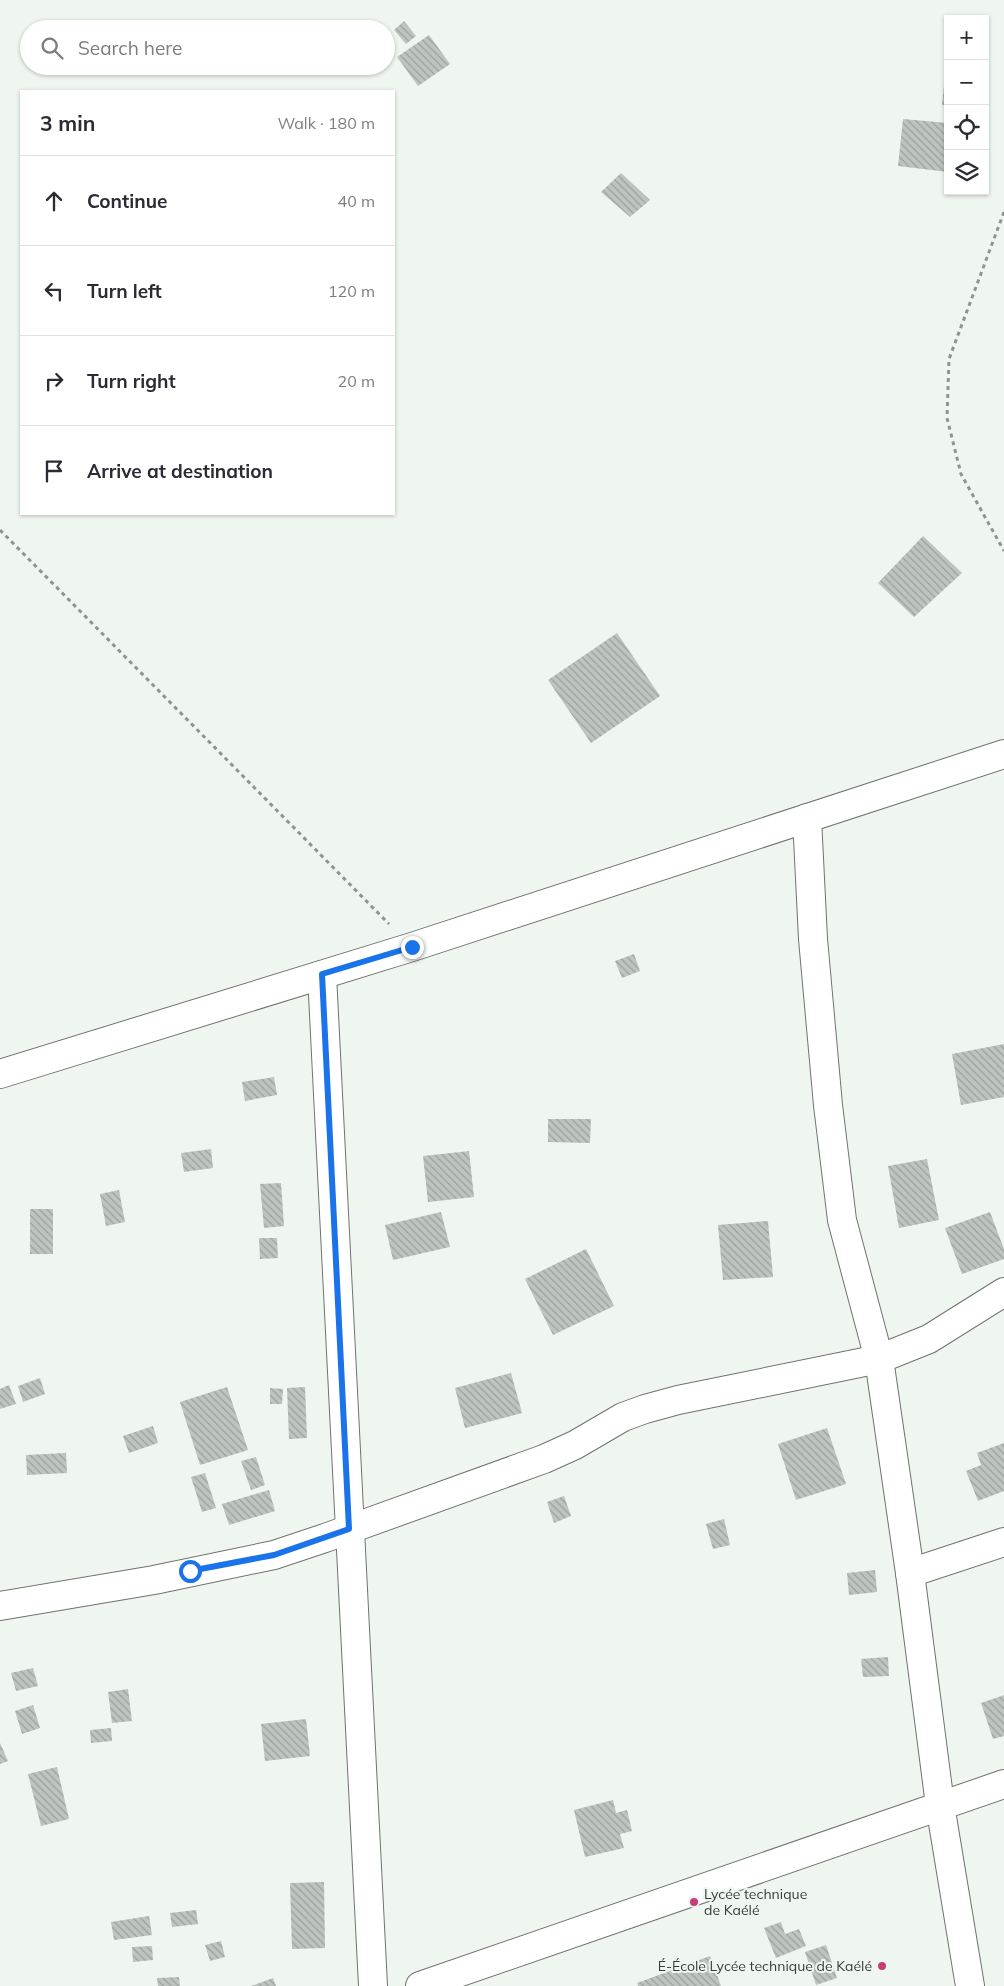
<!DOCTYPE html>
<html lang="en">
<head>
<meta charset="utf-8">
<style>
  :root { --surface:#fff; --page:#f7f7f7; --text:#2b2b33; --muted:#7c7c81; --line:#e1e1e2 }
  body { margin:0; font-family:Mulish,sans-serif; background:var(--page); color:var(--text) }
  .controls { position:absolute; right:15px; top:15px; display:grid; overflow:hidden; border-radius:0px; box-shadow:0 1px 4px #0004 }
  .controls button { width:45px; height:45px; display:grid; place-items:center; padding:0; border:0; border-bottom:1px solid var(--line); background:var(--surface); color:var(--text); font:25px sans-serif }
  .stop { position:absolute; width:15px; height:15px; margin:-11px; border:4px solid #1a73e8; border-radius:50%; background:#fff }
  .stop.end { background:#1a73e8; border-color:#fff; box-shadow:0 1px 5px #0008 }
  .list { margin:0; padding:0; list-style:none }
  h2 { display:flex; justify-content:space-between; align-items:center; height:65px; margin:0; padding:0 20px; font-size:21px }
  h2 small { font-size:16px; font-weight:400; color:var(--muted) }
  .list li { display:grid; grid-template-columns:32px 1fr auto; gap:15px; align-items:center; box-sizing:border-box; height:90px; padding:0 20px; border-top:1px solid var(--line) }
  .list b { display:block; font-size:19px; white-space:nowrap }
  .list em { font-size:16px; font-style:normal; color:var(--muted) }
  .icon { flex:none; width:28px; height:28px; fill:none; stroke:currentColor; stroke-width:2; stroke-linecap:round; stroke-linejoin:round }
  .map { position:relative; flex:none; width:1004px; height:1986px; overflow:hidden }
  .search { position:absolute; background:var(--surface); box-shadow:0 1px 4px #0004; left:20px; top:20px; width:375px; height:55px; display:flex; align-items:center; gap:12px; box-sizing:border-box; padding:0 18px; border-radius:28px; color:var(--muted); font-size:19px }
  .panel { position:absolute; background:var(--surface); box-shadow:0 1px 4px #0004; left:20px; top:90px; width:375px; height:425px; border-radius:0px }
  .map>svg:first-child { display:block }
  .building { fill:url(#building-back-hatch) }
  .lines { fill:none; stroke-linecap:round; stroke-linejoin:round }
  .minor-casing { stroke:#6e736e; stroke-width:30 }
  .path { stroke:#909491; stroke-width:3; stroke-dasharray:4 4; stroke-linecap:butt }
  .minor { stroke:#fff; stroke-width:28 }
  .route { stroke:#1a73e8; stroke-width:6 }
  .poi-dot { fill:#c73e77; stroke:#eff6f0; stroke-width:2 }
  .labels { text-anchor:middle; stroke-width:4; stroke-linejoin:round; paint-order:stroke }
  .poi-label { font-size:14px; fill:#393b39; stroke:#eff6f0; text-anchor:start }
</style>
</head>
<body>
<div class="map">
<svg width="1004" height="1986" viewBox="0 0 1004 1986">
  <defs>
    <pattern id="building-back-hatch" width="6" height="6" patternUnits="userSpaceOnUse" patternTransform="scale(1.25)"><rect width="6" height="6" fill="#bec5bf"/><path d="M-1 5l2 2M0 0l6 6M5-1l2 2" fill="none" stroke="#9ba19c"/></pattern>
  </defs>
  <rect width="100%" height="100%" fill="#eff6f0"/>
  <!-- building -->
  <g class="building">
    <polygon points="404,21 416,36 406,44 394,30"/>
    <polygon points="429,35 450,64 418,86 397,57"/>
    <polygon points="944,86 948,87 948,106 942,105"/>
    <polygon points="903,119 948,123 948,172 898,166"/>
    <polygon points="621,173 650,200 630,217 601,192"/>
    <polygon points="923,536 962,573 914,617 878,583"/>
    <polygon points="617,633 660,696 591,743 548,680"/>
    <polygon points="634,954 640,971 622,978 615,961"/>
    <polygon points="1004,1044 1004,1097 961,1105 952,1054"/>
    <polygon points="274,1077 277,1095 245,1101 242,1082"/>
    <polygon points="548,1119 591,1119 590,1143 548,1142"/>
    <polygon points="211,1149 213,1168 184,1172 181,1153"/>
    <polygon points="469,1151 474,1197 428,1202 423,1156"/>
    <polygon points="927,1159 939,1220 899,1228 888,1166"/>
    <polygon points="281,1183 284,1226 264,1228 260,1184"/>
    <polygon points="119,1190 125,1222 106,1226 100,1194"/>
    <rect x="30" y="1209" width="23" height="45"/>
    <polygon points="441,1212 450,1247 393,1260 385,1225"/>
    <polygon points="990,1212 1004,1249 1004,1259 962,1274 945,1228"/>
    <polygon points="768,1221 773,1277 723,1280 718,1225"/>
    <polygon points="259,1238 277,1238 278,1258 260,1259"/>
    <polygon points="586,1249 614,1306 553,1335 525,1279"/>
    <polygon points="511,1373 522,1413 465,1428 455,1388"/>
    <polygon points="40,1378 45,1394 23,1402 18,1386"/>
    <polygon points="9,1385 16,1404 0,1409 0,1389"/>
    <polygon points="227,1387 248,1450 200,1465 180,1402"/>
    <polygon points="305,1387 307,1438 289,1439 287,1388"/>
    <polygon points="270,1388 283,1389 282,1404 270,1404"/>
    <polygon points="153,1426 158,1443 129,1453 123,1436"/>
    <polygon points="827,1428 846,1484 796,1500 778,1444"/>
    <polygon points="1004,1443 1004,1491 978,1501 966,1471 981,1465 977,1453"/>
    <polygon points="66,1453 67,1473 27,1475 26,1455"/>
    <polygon points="256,1457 265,1485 251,1490 241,1461"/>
    <polygon points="205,1473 216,1508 202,1512 191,1477"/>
    <polygon points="269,1490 275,1511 229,1525 222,1504"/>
    <polygon points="564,1496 571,1516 554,1523 547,1502"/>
    <polygon points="724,1519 730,1545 713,1549 706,1524"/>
    <polygon points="875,1570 877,1592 849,1595 847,1573"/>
    <polygon points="888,1657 889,1676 863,1677 861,1659"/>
    <polygon points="33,1668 38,1686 16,1691 11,1673"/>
    <polygon points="128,1689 132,1721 112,1723 108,1692"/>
    <polygon points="1004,1695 1004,1736 993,1739 981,1703"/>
    <polygon points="33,1705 40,1728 22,1734 15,1711"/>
    <polygon points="306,1719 310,1756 265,1761 261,1724"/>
    <polygon points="111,1728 112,1741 91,1743 90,1730"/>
    <polygon points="0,1743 8,1761 0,1764"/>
    <polygon points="57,1767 69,1819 41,1826 28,1774"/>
    <polygon points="613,1800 616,1813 627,1810 632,1831 620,1834 624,1848 585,1857 574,1810"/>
    <polygon points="324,1882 325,1948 292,1949 290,1883"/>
    <polygon points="196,1910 198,1924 172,1927 170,1913"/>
    <polygon points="149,1916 152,1935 114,1940 111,1922"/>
    <polygon points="781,1922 785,1934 799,1929 806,1946 776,1958 764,1928"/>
    <polygon points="221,1941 225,1957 210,1961 205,1945"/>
    <polygon points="826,1945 837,1978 816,1985 805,1952"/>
    <polygon points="152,1946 153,1960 133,1962 132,1947"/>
    <polygon points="710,1956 721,1986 638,1986 637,1983"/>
    <polygon points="179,1977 180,1986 158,1986 157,1978"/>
    <polygon points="273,1978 276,1986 251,1986"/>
  </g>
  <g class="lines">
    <defs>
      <g id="minor">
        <polyline points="807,818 813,939 828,1105 842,1220 879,1359 910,1573 940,1805 970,1986"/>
        <polyline points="322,975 373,1986"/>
        <polyline points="0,1074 412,947 1004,754"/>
        <polyline points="910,1573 1004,1542"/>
        <polyline points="0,1606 154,1580 274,1555 325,1538 544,1459 575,1445 623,1417 645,1409 678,1400 879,1359 929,1339 1004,1292"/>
        <polyline points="420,1986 1004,1784"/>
      </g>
    </defs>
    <!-- minor casing -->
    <use href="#minor" class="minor-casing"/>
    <!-- path -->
    <g class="path">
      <polyline points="1004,212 949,359 947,418 961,474 1004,551"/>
      <polyline points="0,530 389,924"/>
    </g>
    <!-- minor -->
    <use href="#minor" class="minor"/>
  </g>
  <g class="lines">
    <!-- route -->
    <polyline class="route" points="190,1571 274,1555 349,1529 322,974 412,947"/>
  </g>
  <!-- markers -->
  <g class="poi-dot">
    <circle cx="694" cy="1902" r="5"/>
    <circle cx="882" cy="1966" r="5"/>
  </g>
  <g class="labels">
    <!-- poi labels -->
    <g class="poi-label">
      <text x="704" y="1899">Lycée technique<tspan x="704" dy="16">de Kaélé</tspan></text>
      <text x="872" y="1971" text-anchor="end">É-École Lycée technique de Kaélé</text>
    </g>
  </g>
</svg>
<div class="controls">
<button>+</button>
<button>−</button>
<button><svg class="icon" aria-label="locate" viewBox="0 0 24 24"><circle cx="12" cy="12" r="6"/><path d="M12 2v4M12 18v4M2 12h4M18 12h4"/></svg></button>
<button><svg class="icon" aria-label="layers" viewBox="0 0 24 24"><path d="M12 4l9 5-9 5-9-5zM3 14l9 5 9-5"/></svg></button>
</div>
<div class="stop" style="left:190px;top:1571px"></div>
<div class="stop end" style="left:412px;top:947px"></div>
<div class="search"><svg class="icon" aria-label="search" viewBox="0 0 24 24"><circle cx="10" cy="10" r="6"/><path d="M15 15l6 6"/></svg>Search here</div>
<section class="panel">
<h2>3 min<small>Walk · 180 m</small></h2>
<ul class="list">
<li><svg class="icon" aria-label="ahead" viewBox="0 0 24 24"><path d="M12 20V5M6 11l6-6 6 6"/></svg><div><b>Continue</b></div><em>40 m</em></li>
<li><svg class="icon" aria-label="left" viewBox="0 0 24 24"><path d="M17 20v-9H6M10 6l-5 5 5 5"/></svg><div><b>Turn left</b></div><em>120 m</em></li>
<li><svg class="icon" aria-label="right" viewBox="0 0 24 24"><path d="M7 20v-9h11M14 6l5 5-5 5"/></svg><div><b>Turn right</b></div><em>20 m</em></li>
<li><svg class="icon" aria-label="arrive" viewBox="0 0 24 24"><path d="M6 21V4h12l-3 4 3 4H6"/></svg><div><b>Arrive at destination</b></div></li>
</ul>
</section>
</div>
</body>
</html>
